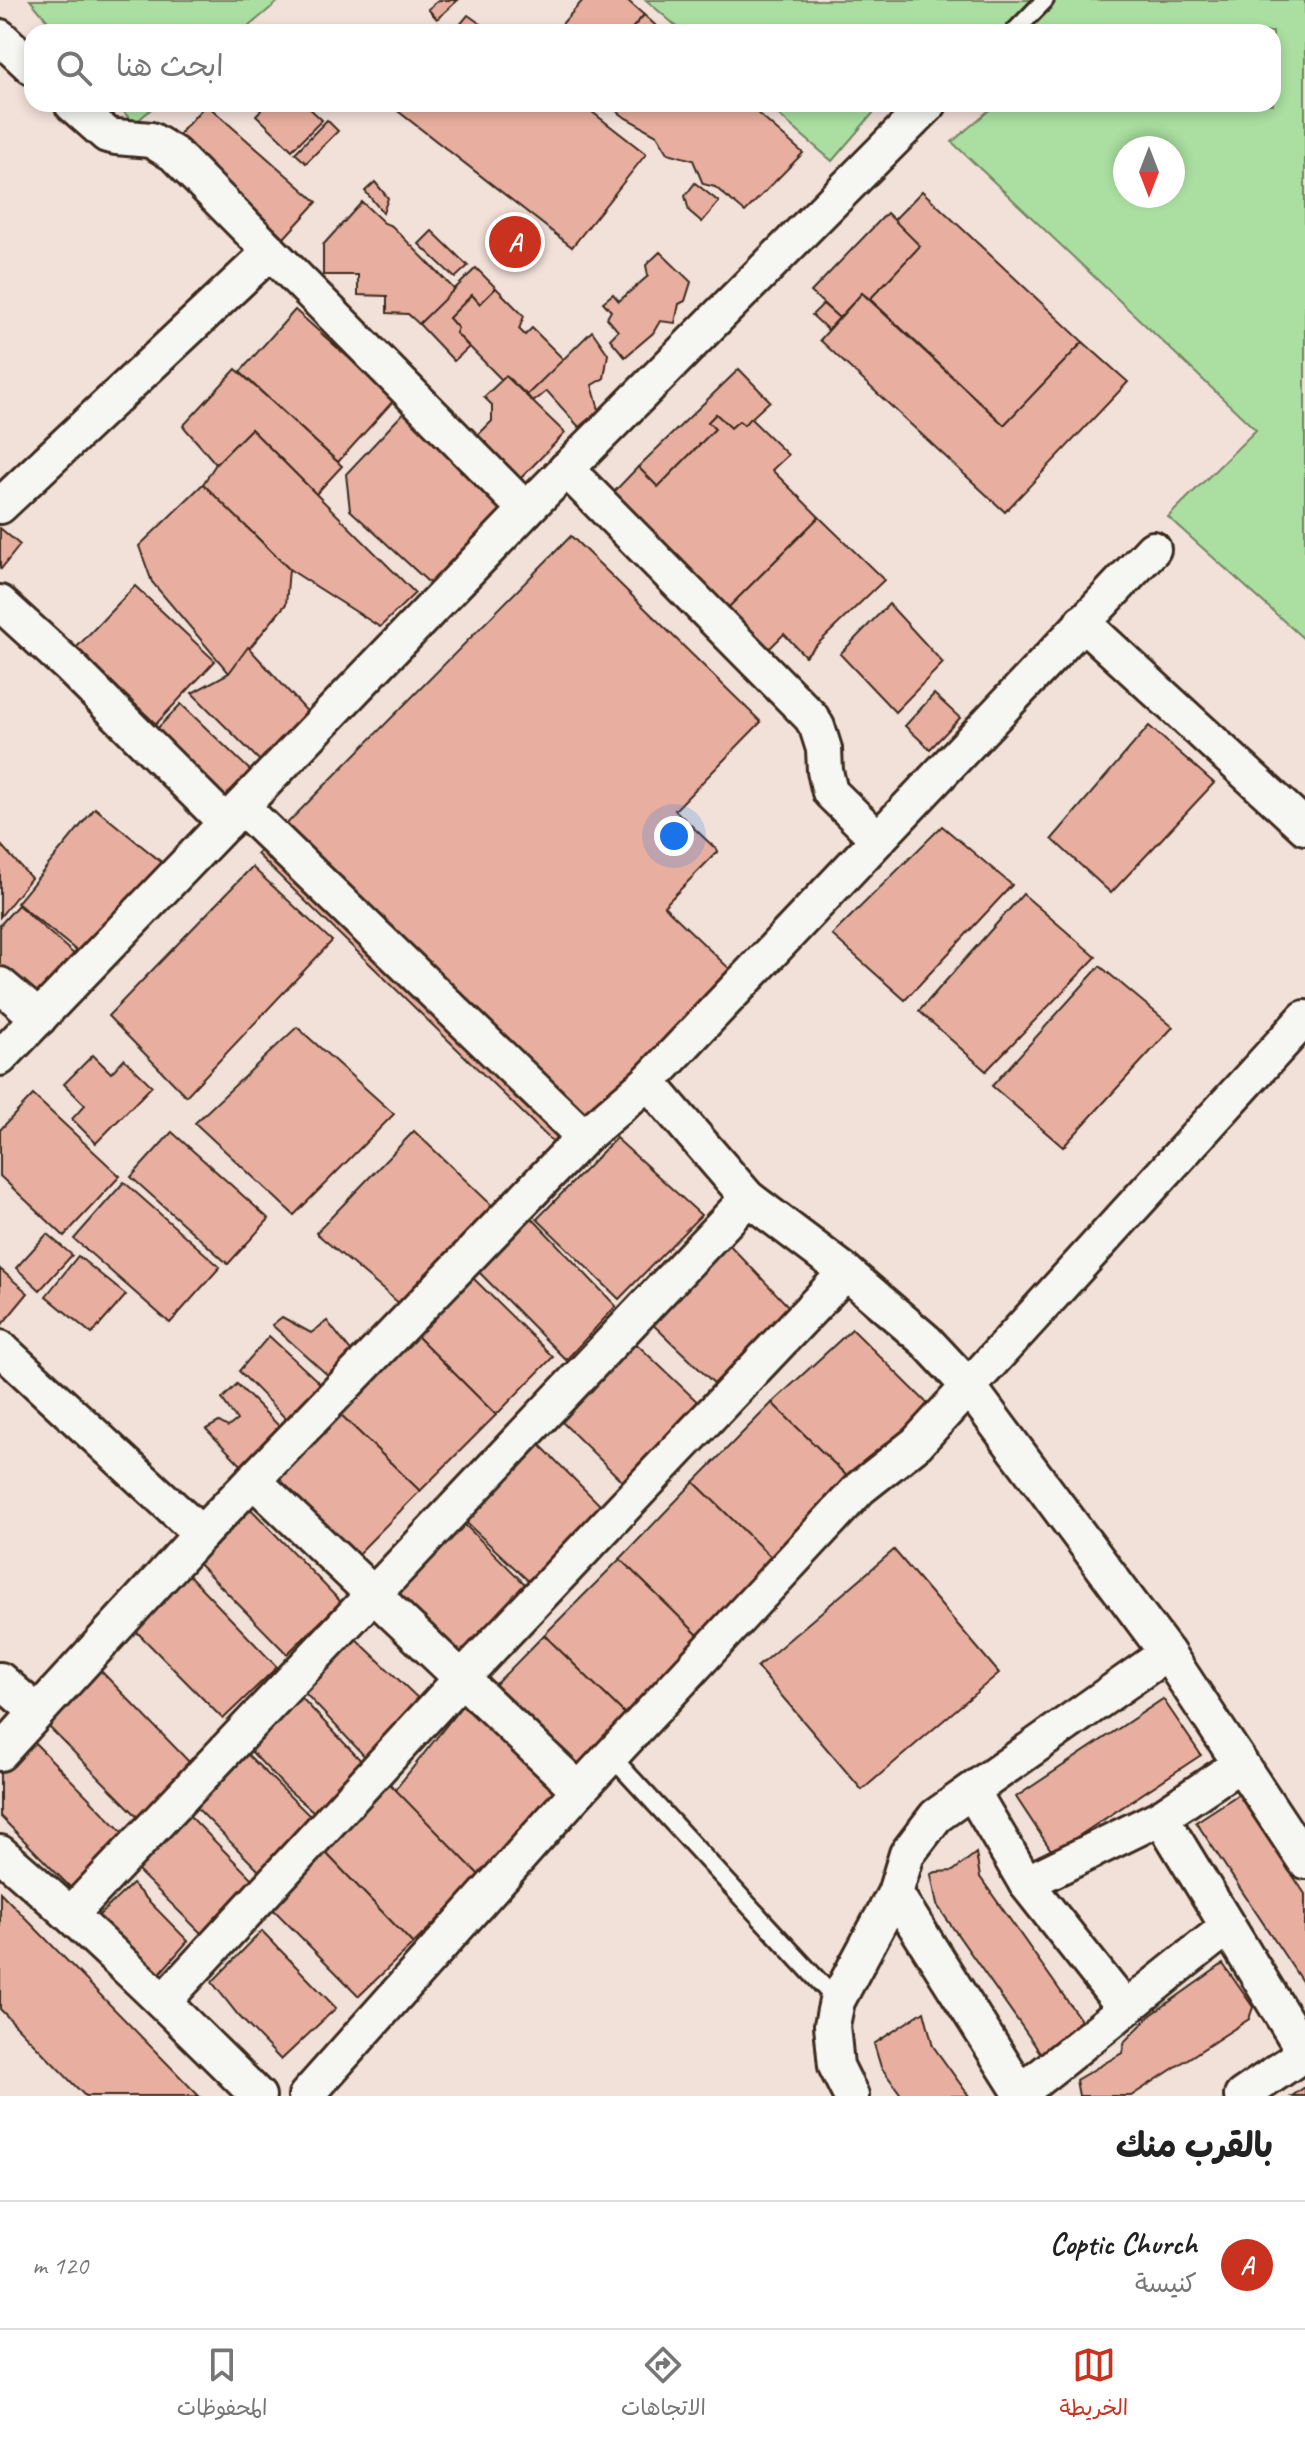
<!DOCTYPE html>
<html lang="ar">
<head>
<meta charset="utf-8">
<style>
  :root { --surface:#fff; --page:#f6f6f6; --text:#222; --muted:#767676; --line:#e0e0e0; --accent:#c8321e }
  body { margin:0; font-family:Caveat,"Playpen Sans Arabic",sans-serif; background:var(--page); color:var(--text); direction:rtl }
  .compass { position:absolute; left:1113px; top:136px; width:72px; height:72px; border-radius:50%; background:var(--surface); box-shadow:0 4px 12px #0003; rotate:180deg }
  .you { position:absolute; left:674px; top:836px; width:28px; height:28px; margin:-20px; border:6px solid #fff; border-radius:50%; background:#1a73e8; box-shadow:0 0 0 12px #1a73e833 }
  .badge { display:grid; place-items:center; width:52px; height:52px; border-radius:50%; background:var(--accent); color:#fff; font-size:26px; font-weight:700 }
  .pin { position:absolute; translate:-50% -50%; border:4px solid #fff; box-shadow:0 2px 8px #0006 }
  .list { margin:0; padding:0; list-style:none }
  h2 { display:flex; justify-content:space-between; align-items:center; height:104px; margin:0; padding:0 32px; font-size:34px }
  h2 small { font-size:26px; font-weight:400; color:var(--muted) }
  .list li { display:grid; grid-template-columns:52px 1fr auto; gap:24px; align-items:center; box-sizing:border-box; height:128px; padding:0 32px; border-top:2px solid var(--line) }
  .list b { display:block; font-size:30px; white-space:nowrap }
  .list p { margin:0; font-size:26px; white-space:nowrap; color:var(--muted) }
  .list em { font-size:26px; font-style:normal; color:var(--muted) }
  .icon { flex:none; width:44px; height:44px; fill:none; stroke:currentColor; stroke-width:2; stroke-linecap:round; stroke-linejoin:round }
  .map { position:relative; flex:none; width:1305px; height:2096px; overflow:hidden; direction:ltr }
  .search { position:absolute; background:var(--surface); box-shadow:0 4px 12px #0003; left:24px; right:24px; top:24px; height:88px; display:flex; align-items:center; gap:20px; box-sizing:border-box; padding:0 28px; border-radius:24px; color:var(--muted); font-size:30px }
  .sheet { height:232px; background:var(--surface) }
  nav { display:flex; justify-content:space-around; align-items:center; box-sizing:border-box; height:112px; border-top:2px solid var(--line); background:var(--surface); font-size:22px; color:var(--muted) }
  nav a { display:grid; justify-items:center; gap:4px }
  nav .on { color:var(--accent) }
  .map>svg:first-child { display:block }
  .green { fill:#aadfa1; stroke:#728460; stroke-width:2; fill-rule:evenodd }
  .building { fill:#e8afa0; stroke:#3b2a1e; stroke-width:2 }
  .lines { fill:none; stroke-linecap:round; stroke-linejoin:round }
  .service-casing { stroke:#3b2a1e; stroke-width:22 }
  .minor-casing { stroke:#3b2a1e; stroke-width:40 }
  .service { stroke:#f6f6f2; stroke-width:16 }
  .minor { stroke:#f6f6f2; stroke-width:34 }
</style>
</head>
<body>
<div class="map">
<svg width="1305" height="2096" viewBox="0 0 1305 2096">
  <rect width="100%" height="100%" fill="#f2e1d9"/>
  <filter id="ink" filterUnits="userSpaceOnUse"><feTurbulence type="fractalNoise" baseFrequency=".0125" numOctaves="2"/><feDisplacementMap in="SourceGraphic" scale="16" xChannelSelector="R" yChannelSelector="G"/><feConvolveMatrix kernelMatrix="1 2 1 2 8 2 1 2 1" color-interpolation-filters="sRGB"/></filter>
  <g filter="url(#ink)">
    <!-- green -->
    <g class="green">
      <polygon points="30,0 280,0 242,32 57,32"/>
      <path d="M646,0H1305V640L1168,517L1256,430L952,142L994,106L992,104H1273V32H683ZM1125,148H1173V196H1125Z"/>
      <polygon points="117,104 157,104 134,124"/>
      <polygon points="766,104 881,104 832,161"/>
    </g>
    <!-- building -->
    <g class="building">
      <polygon points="439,0 458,0 437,19 428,9"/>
      <polygon points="583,0 627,0 644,15 629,32 555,32"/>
      <polygon points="468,15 492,32 454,32"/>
      <polygon points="644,15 663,32 629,32"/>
      <polygon points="206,104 317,202 284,238 174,140"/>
      <polygon points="267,104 305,104 322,120 292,150 256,115"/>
      <polygon points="397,104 582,104 646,154 572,247 394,108"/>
      <polygon points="607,104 747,104 803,153 745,212 715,187 703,184 693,160 668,153 657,135 626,118"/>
      <polygon points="327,120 338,131 306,163 295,153"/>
      <polygon points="375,182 388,198 383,213 365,191"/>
      <polygon points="695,183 719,202 702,222 689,211 685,196"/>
      <polygon points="922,191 1083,342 1004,425 870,299 920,246 893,221"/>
      <polygon points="362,202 384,223 392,226 455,290 419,324 408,314 387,313 387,296 358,295 358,275 323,275 323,245"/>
      <polygon points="887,213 920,246 870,299 862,293 839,318 811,292"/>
      <polygon points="432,231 468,266 455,278 419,244"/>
      <polygon points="660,252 691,282 685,301 679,304 675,323 660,321 653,333 625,357 610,339 618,331 607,318 611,311 603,302 613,294 619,301 648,276 646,265"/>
      <polygon points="476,268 496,288 480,304 472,295 449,318 458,328 456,333 469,347 454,361 419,324"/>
      <polygon points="496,288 524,316 519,329 525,335 532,328 564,360 527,395 506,376 502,380 456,333 458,328 449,318 472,295 480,304"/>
      <polygon points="862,293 1004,425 1083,342 1128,382 1005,512 820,340"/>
      <polygon points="823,304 839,318 828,330 812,315"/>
      <polygon points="295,310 395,399 338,462 240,372"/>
      <polygon points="592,331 608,354 604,378 592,385 599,410 579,427 547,391 533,402 527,395"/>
      <polygon points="236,369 342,466 316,494 251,429 216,464 183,426"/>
      <polygon points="739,369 770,401 744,425 739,421 731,428 716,414 708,422 715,429 658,487 638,467"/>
      <polygon points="506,376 565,433 516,483 473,440 492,421 492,405 484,397"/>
      <polygon points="411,405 504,492 506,518 437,590 350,510 346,474"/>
      <polygon points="716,414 731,428 739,421 744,425 750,418 788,455 772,470 819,517 728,608 613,493 638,467 658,487 715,429 708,422"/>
      <polygon points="251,429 415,593 380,627 289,569 203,484 216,464"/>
      <polygon points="203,484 289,569 286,604 229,673 152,582 139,546"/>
      <polygon points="819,517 884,580 805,656 784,634 769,649 728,608"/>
      <polygon points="0,528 20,545 1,569 0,568"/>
      <polygon points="571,536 761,722 675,810 718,851 664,906 738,977 564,1153 257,854"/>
      <polygon points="135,586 215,661 156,724 76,648"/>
      <polygon points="889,604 943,663 895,712 840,654"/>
      <polygon points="248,647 313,718 265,766 192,693 229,673"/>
      <polygon points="934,694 960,718 930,749 905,726"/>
      <polygon points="181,704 255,775 225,806 151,735"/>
      <polygon points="1149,726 1214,783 1111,893 1052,839"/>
      <polygon points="95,808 165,865 87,959 17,903"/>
      <polygon points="942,826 1012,885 905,1000 832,935"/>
      <polygon points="0,844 31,878 0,917"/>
      <polygon points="252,867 332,941 186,1096 108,1016"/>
      <polygon points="1023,894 1096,957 986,1071 919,1011"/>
      <polygon points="18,905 83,962 38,1013 0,980 0,925"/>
      <polygon points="1100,966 1173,1027 1063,1147 992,1086"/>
      <polygon points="297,1027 394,1114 294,1215 195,1123"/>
      <polygon points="93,1055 111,1073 124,1059 152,1086 96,1143 72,1119 85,1105 64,1084"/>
      <polygon points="33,1095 120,1176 64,1236 0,1176 0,1130"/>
      <polygon points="414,1131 501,1214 407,1310 316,1233"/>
      <polygon points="172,1132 269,1219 228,1264 131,1177"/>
      <polygon points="616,1138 701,1215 619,1299 537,1219"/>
      <polygon points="124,1182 220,1267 170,1323 74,1239"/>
      <polygon points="529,1215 616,1306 566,1360 471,1264"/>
      <polygon points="47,1234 72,1255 40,1290 16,1268"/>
      <polygon points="722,1237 790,1308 719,1388 644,1316"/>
      <polygon points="78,1256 126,1295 92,1334 46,1296"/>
      <polygon points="0,1269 28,1293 0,1327"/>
      <polygon points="472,1277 553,1357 496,1415 415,1334"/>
      <polygon points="282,1317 311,1333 327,1321 356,1358 333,1380 272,1325"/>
      <polygon points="852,1329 932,1408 856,1485 772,1403"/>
      <polygon points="625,1333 703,1407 631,1490 555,1415"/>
      <polygon points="415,1334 496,1415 420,1491 338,1412"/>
      <polygon points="269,1336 325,1388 293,1426 239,1371"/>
      <polygon points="237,1384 283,1430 248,1472 206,1429 219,1422 228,1427 237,1420 222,1399"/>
      <polygon points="772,1403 856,1485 778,1564 694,1482"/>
      <polygon points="338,1412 420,1491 349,1563 268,1483"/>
      <polygon points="531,1436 605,1510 535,1587 456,1513"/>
      <polygon points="694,1482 778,1564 703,1640 620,1559"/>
      <polygon points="247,1505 341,1602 287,1654 189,1554"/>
      <polygon points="454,1514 532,1591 463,1673 382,1594"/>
      <polygon points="894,1550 999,1673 862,1790 757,1667"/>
      <polygon points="620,1559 703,1640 628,1717 544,1635"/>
      <polygon points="183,1569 277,1667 223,1719 124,1619"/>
      <polygon points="352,1635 423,1703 370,1762 304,1692"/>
      <polygon points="544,1635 628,1717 572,1774 488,1692"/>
      <polygon points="101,1671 196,1769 142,1821 43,1721"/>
      <polygon points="298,1694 367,1767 320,1817 286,1788 247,1747"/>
      <polygon points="469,1697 563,1795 481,1877 395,1790"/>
      <polygon points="1163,1699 1201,1755 1053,1853 1016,1797"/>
      <polygon points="34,1742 129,1839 74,1891 0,1816 0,1771"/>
      <polygon points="244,1751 314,1820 268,1880 194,1805"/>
      <polygon points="386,1780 481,1877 413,1944 323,1850"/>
      <polygon points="1239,1794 1305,1894 1305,1986 1196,1822"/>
      <polygon points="183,1809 256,1883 205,1937 133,1866"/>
      <polygon points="323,1850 413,1944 359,1996 270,1906"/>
      <polygon points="976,1853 980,1877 1087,2029 1044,2058 937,1905 931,1874 936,1872 953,1871"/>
      <polygon points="132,1884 188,1941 154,1980 94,1920"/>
      <polygon points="0,1892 199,2096 85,2096 0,2009"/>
      <polygon points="262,1931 336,2008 281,2060 238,2015 212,1982"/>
      <polygon points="1223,1964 1253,2007 1249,2019 1131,2096 1079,2096 1076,2080 1122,2053 1125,2041 1151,2015"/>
      <polygon points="924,2011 933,2046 969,2096 902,2096 881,2067 874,2044"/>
      <polygon points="1305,2087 1305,2096 1292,2096"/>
    </g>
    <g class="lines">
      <defs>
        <g id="service">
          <polyline points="1014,32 1045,0"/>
          <polyline points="611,1756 837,2001"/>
        </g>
        <g id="minor">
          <polyline points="0,37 32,67"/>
          <polyline points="72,104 107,135 116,137 151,140 174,154 526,510"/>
          <polyline points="566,469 811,717 817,727 824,749 825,771 830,792 877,838"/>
          <polyline points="0,506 270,252"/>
          <polyline points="0,603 69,666 226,823"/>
          <polyline points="1082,622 1305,827"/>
          <polyline points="242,807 584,1137"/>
          <polyline points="0,985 39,1018"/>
          <polyline points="0,1058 526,510 929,104"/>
          <polyline points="648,1082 748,1198 846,1272 926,1341 969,1387 1167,1653 1305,1861"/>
          <polyline points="0,1348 201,1534"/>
          <polyline points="253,1480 579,1790"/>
          <polyline points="0,1680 37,1712"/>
          <polyline points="0,1753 201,1534 584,1137 648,1082 1153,549"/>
          <polyline points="972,1791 1026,1883 1124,2007"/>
          <polyline points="1161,1817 1305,2053"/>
          <path d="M0,1853C90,1930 174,2012 258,2096"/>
          <polyline points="1026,1883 1161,1817 1240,1764"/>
          <polyline points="895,1893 1023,2096"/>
          <polyline points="71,1914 748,1198"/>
          <polyline points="164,2001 462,1678 846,1272"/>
          <path d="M1021,2092C1091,2038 1158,1981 1228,1927"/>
          <polyline points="306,2096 579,1790 860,1488 917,1443 1305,1018"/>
          <polyline points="851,2096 836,2066 832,2025 837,2001 895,1893 907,1854 936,1816 1167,1653"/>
          <polyline points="1242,2096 1305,2053"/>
        </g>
      </defs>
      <!-- service casing -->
      <use href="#service" class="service-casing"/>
      <!-- minor casing -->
      <use href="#minor" class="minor-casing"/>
      <!-- service -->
      <use href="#service" class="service"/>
      <!-- minor -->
      <use href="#minor" class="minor"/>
    </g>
  </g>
</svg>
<svg class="compass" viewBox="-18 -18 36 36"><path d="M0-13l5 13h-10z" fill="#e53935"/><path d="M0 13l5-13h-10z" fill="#767676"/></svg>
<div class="you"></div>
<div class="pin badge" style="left:515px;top:242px">A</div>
<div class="search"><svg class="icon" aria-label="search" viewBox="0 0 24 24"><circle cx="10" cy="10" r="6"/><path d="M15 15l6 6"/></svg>ابحث هنا</div>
</div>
<section class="sheet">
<h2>بالقرب منك<small></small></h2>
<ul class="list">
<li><span class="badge">A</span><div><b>Coptic Church</b><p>كنيسة</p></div><em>120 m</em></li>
</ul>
</section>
<nav>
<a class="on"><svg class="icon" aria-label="map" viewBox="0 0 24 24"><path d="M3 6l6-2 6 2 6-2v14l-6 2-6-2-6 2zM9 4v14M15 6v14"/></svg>الخريطة</a>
<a><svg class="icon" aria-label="directions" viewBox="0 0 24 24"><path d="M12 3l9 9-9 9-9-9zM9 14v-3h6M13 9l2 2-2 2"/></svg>الاتجاهات</a>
<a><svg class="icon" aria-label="saved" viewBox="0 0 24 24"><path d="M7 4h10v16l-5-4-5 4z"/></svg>المحفوظات</a>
</nav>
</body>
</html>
